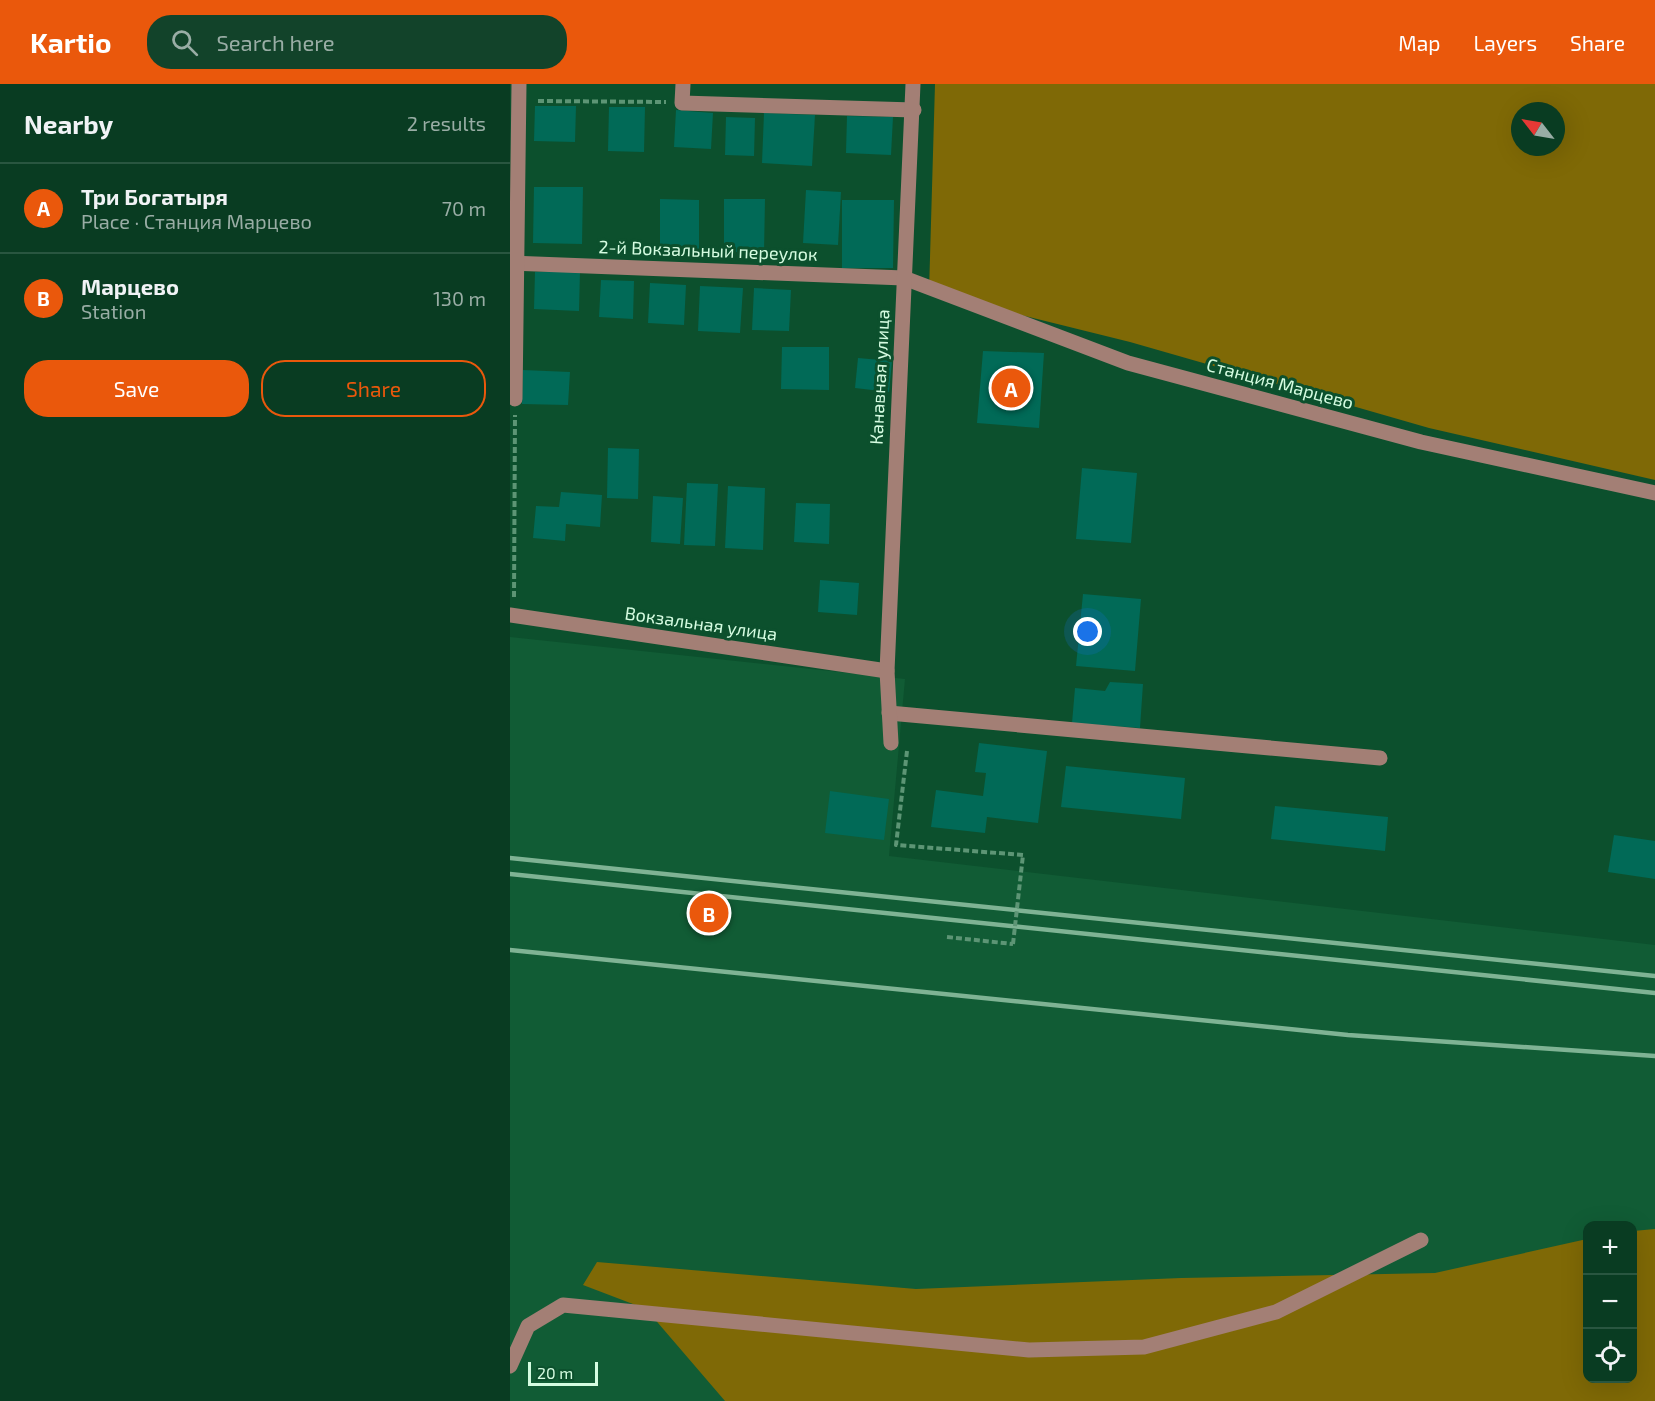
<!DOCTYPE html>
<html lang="en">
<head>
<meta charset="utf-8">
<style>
  :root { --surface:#093c22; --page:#12432a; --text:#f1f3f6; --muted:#99ada5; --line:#295640; --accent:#ea580c }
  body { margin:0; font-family:"Exo 2",sans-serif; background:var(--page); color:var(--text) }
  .controls { position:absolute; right:18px; bottom:18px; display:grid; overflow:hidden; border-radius:12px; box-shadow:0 6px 24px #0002 }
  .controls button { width:54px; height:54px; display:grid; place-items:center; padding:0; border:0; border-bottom:2px solid var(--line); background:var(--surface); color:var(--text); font:30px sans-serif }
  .compass { position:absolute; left:1001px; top:18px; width:54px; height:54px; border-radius:50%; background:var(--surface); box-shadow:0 6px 24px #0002; rotate:301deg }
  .scale { position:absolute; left:18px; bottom:15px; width:70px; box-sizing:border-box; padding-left:6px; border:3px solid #d5fce1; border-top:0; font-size:16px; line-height:21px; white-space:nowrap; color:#d5fce1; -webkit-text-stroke:4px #0c502d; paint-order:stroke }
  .you { position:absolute; left:578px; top:548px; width:21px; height:21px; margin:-15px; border:4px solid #fff; border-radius:50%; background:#1a73e8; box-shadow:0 0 0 9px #1a73e833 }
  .badge { display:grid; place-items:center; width:39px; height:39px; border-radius:50%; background:var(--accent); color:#fff; font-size:20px; font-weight:700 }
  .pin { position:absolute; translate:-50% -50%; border:3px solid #fff; box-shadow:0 2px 6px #0006 }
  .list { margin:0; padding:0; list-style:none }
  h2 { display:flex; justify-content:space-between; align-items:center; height:78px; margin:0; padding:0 24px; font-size:26px }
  h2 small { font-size:20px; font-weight:400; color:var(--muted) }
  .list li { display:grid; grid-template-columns:39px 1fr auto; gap:18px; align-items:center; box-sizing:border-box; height:90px; padding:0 24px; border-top:2px solid var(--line) }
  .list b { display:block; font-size:22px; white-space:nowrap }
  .list p { margin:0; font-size:20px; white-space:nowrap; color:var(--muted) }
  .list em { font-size:20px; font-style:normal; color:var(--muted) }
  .actions { display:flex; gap:12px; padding:18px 24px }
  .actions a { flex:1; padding:14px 0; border:2px solid var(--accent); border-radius:24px; text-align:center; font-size:21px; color:var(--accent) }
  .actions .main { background:var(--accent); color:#fff }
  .icon { flex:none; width:33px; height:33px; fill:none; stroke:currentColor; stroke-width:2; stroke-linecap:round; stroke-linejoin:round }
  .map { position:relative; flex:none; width:1145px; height:1317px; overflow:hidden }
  header { display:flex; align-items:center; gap:36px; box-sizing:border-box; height:84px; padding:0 30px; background:var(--accent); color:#fff }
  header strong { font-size:28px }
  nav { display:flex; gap:33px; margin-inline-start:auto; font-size:21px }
  .search { width:420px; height:54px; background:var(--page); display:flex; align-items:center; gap:15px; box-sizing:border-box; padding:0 21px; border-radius:24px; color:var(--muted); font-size:22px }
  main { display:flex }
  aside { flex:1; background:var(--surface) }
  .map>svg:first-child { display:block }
  .built { fill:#115c35; fill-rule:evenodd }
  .forest { fill:#7f6906; fill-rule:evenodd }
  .building { fill:#016a57 }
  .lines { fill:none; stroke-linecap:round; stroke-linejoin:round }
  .path { stroke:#5d9575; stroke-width:4; stroke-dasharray:6 3; stroke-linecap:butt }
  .minor { stroke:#a37f75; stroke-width:15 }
  .rail { stroke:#7fb394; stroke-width:4.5 }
  .path-bridge { stroke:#5d9575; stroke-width:4; stroke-dasharray:6 3; stroke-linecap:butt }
  .labels { text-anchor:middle; stroke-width:6; stroke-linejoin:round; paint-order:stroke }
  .street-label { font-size:18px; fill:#d5fce1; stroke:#0c502d }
</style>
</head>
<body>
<header>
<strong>Kartio</strong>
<div class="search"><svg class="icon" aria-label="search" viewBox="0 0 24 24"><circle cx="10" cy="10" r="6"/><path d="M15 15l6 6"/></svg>Search here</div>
<nav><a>Map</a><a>Layers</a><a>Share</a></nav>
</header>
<main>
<aside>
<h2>Nearby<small>2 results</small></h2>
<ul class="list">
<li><span class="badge">A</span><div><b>Три Богатыря</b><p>Place · Станция Марцево</p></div><em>70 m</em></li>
<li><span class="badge">B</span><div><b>Марцево</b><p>Station</p></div><em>130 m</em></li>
</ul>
<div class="actions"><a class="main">Save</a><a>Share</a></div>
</aside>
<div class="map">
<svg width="1145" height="1317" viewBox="0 0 1145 1317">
  <rect width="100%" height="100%" fill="#0c502d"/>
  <!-- built -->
  <path class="built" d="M0,553L395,595L379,772L1145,861V1317H0ZM1078,1142H1122V1294H1078Z"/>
  <!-- forest -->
  <g class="forest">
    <path d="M425,0H1145V396L919,344L620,258L419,208ZM1010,27H1046V63H1010Z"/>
    <polygon points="1145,1145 1145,1317 215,1317 136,1225 73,1201 87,1178 406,1205 671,1194 925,1189 1077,1155 1078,1294 1122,1294 1123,1147"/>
  </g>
  <!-- building -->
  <g class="building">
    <polygon points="25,22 66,22 65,58 24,57"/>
    <polygon points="99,23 135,23 134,68 98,67"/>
    <polygon points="166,26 203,29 201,65 164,63"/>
    <polygon points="254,29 305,31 302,82 252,79"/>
    <polygon points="337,32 383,33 381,71 336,69"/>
    <polygon points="216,33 245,34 244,72 215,71"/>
    <polygon points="24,103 73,103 72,160 23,159"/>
    <polygon points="296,106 331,108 328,161 293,159"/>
    <polygon points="150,115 189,116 189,166 150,165"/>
    <polygon points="214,115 255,115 254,168 214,168"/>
    <polygon points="332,116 384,116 383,184 332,184"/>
    <polygon points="70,187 69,227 24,225 25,188"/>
    <polygon points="91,196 124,197 123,235 89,233"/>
    <polygon points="140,199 176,201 174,241 138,239"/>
    <polygon points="190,202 233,204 230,249 188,247"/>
    <polygon points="244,204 281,206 279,247 242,246"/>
    <polygon points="272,263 319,263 319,306 271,305"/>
    <polygon points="473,267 534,269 529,344 467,339"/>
    <polygon points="348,274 382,277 379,308 345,304"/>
    <polygon points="13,286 60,288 58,321 12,320"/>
    <polygon points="98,364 129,365 128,415 97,414"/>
    <polygon points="572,384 627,389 621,459 566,455"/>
    <polygon points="177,399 208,400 205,462 174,461"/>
    <polygon points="218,402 255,404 253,466 215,464"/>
    <polygon points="51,408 92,411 90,443 56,440 55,457 23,454 26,422 49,423"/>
    <polygon points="143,412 173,414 170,460 141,458"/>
    <polygon points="286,419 320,420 319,460 284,458"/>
    <polygon points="310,496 349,499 347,531 308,528"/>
    <polygon points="573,510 631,515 625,587 566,582"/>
    <polygon points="600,598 633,600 630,644 562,639 565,604 595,607"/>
    <polygon points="469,659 537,667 528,739 477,733 475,749 421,743 426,706 473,712 476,689 465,688"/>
    <polygon points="556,682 675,694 671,735 551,723"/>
    <polygon points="320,707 379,715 374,756 315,749"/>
    <polygon points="765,722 878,733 875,767 761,755"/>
    <polygon points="1104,751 1145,757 1145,795 1098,788"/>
  </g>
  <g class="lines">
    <!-- path -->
    <g class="path">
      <polyline points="28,17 156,18"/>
      <polyline points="4,513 5,331"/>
      <polyline points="397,667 386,761 513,771"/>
      <polyline points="437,853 503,860"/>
    </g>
    <!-- minor -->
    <g class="minor">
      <polyline points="173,0 172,19 404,26"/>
      <polyline points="0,179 394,194 618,279 911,358 1145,409"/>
      <polyline points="5,315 9,0"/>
      <polyline points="0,531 377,587"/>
      <polyline points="379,629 870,674"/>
      <polyline points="381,659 377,587 403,0"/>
      <polyline points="0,1282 18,1242 53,1221 519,1266 634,1263 766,1228 911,1156"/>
    </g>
    <!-- rail -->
    <g class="rail">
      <polyline points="0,774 1145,892"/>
      <polyline points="0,790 1145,909"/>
      <polyline points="0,866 838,951 1145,972"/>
    </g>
    <!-- path-bridge -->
    <polyline class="path-bridge" points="503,860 513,771"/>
  </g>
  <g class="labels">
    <!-- street labels -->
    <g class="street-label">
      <text transform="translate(198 167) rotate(2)" y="6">2-й Вокзальный переулок</text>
      <text transform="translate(370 293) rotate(-87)" y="6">Канавная улица</text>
      <text transform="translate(770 300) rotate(15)" y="6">Станция Марцево</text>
      <text transform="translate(191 540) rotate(8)" y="6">Вокзальная улица</text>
    </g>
  </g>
</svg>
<div class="controls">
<button>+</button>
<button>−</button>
<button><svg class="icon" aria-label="locate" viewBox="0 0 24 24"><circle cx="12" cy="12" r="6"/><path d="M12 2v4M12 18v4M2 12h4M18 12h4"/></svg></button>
</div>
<svg class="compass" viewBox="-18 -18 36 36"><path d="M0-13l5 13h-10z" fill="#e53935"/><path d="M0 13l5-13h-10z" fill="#99ada5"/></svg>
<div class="scale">20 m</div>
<div class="you"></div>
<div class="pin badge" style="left:501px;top:304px">A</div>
<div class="pin badge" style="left:199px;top:829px">B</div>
</div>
</main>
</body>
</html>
